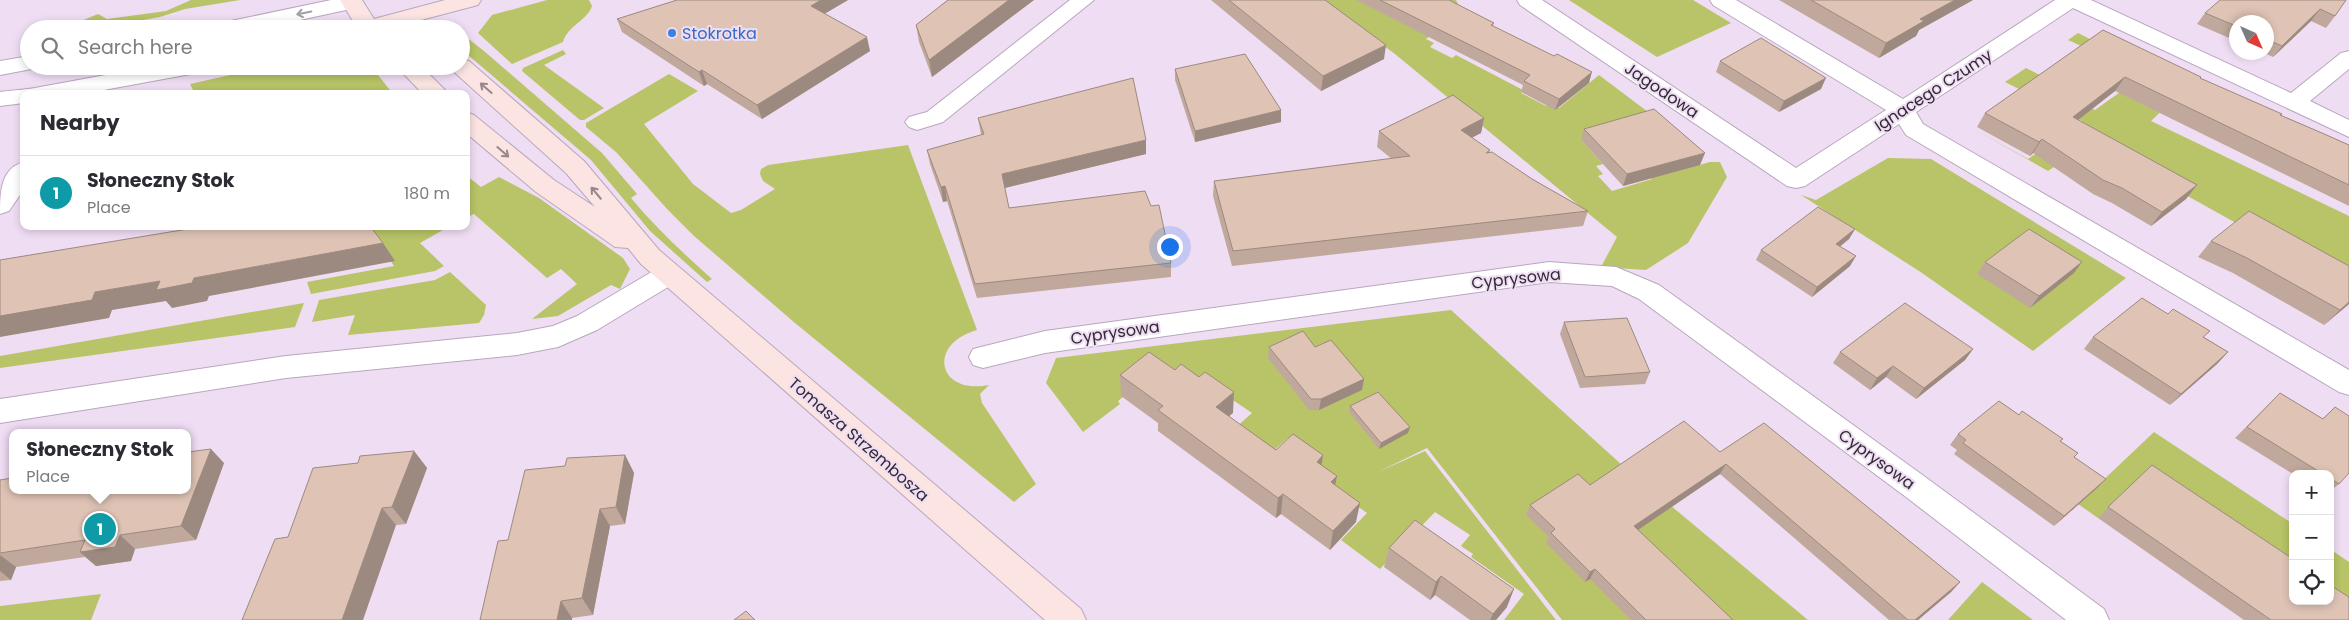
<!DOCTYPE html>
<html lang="en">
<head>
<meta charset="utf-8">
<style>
  :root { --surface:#fff; --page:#f7f7f7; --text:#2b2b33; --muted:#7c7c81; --line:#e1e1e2; --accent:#a22d87 }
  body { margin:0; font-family:Poppins,sans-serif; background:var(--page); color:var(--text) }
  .controls { position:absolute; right:15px; bottom:15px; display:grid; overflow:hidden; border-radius:10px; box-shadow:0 2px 8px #0003 }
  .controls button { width:45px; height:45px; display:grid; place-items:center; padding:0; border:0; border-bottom:1px solid var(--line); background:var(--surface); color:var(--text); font:25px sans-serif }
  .compass { position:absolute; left:2229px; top:15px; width:45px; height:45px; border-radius:50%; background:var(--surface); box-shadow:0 2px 8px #0003; rotate:135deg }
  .you { position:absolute; left:1169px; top:246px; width:18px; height:18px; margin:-12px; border:4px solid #fff; border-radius:50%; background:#1a73e8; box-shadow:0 0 0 8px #1a73e833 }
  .badge { display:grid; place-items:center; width:32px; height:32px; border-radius:50%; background:var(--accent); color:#fff; font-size:16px; font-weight:700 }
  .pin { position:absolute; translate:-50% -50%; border:2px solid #fff; box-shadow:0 1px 5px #0006 }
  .popup { position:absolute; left:9px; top:429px; width:182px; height:65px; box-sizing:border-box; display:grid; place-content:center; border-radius:10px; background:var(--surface); filter:drop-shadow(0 1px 4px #0005); font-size:16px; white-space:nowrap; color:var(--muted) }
  .popup b { font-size:19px; color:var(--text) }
  .popup::after { content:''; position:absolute; left:50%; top:100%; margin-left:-10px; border:10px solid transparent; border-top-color:var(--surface) }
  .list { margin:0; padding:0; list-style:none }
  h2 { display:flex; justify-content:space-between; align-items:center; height:65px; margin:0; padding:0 20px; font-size:21px }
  h2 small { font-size:16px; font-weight:400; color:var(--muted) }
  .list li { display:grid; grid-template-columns:32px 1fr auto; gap:15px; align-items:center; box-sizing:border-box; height:75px; padding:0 20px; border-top:1px solid var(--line) }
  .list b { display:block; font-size:19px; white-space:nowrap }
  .list p { margin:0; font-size:16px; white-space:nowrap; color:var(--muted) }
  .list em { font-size:16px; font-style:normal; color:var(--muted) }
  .icon { flex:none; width:28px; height:28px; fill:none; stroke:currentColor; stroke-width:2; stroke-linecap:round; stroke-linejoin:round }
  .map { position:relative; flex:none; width:2349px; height:620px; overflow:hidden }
  .search { position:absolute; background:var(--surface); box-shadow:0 2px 8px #0003; left:20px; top:20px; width:450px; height:55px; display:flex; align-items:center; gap:12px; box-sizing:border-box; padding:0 18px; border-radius:28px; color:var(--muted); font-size:19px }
  .panel { position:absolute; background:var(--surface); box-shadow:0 2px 8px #0003; left:20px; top:90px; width:450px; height:140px; border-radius:10px }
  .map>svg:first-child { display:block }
  .green { fill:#b8c467 }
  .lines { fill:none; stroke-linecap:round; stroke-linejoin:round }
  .street-casing { stroke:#b8a7bd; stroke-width:2 }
  .secondary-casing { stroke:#b8a7bd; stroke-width:2 }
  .street { fill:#fff; fill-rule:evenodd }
  .secondary { fill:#fbe4e1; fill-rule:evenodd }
  .wall { fill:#c0a99c }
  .shaded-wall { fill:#9c897f }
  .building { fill:#dfc4b5; stroke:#9c897f }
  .oneway { stroke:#a29fa3 }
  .oneway2 { stroke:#96878a }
  .shop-dot { fill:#3f7fe0; stroke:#efddf4; stroke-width:2 }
  .labels { text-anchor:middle; stroke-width:4; stroke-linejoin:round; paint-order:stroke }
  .shop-label { font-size:16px; fill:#366cbe; stroke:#efddf4; text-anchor:start }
  .street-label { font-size:16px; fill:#312a32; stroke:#efddf4 }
</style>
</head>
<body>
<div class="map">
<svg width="2349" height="620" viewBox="0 0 2349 620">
  <rect width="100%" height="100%" fill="#efddf4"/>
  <!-- green -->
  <g class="green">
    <polygon points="191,0 240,0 185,9 160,17 92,29 62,29 98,14 107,19 166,11"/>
    <path d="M547,0H589L592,6C587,21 568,25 563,42L512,64L478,33L492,15Z"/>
    <polygon points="1321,0 1456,0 1460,8 1441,28 1426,39 1434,43 1430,47 1452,58 1456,55 1523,90 1521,93 1546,106 1549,103 1559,108 1599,75 1656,118 1581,140 1603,164 1596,166 1603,174 1598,176 1612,191 1652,179 1648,174 1673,167 1678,171 1710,162 1720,162 1727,177 1688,243 1646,270 1601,267 1617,237 1395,54"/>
    <polygon points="1569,0 1693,0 1731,23 1657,57"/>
    <polygon points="2078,33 2170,80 2179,94 2151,121 2349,216 2349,286 2114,155 2054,167 2048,171 1972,128 2028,159 2082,121 2027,91 2025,92 2005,82 2026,68 2044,77 2040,81 2095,110 2144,75 2068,40"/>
    <path d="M461,39L470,40L484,51L602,153L637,194L631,198C656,228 683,253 712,279L707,282L650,231L591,160L461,49Z"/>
    <polygon points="563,50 566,54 544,65 604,108 584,120 580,120 522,71 523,68"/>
    <polygon points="270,66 371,66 393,94 195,94 190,84"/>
    <path d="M669,74L698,91L644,124L693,184L731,213L741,210L775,189L763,181L760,174L761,169L768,165L908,145L977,330C927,344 937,395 989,385L980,394L982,403L1036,484L1014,502L795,323L694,236L668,210L616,152L586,127V123Z"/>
    <polygon points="1888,158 1931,159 2126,278 2033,351 1922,273 1801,195 1816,200"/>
    <polygon points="466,175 481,187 499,177 539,198 623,258 630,269 620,289 611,285 558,316 532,319 577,284 561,269 547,278 474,214 466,218"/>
    <polygon points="366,226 450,226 420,243 444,266 435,271 311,294 307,282 394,266"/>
    <polygon points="450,272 486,305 484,315 479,323 348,335 355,315 312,322 319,300 435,280"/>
    <polygon points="304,303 295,327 0,368 0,356"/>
    <polygon points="1451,310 1622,465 1808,620 1562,620 1427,448 1378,472 1425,451 1556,620 1504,620 1524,594 1471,557 1473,554 1461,546 1470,535 1435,512 1380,569 1341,540 1367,513 1317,478 1321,461 1288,438 1239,481 1204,456 1252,413 1221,392 1158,368 1118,401 1120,404 1083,432 1046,383 1056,358"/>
    <polygon points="2154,432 2293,524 2293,579 2142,476 2098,518 2078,504"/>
    <polygon points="2330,549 2349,562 2349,617 2330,601"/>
    <polygon points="1982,582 2033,620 1948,620"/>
    <polygon points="101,594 91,620 0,620 0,606"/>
  </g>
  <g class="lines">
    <defs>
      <g id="street">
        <polygon points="331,0 361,0 363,2 360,7 258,29 215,29 218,24 226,22"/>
        <polygon points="1070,0 1094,0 943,122 917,130 909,127 905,122 909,117 927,112"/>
        <polygon points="1517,0 1542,0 1796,168 1886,110 1713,5 1710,0 1736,0 1903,99 2055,0 2091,0 2291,93 2341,53 2349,51 2349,69 2310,101 2349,120 2349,137 2073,8 1916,112 1923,124 2349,370 2349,395 2339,392 1906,135 1899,124 1805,186 1796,188 1787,186 1520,5"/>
        <polygon points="29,56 29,66 38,66 37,68 0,75 0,61"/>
        <path d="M155,66H207L204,71L196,73L82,94H24V103L0,106V92C14,90 27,90 40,87Z"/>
        <path d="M24,162V189L9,211L0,214C0,194 0,168 24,162Z"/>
        <polygon points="1549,262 1616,267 1659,285 1928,479 2104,609 2109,620 2066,620 1906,497 1639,299 1612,286 1549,282 1045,353 983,368 973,365 969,357 973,349 1045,331"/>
        <polygon points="669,264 678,267 682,274 678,281 597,330 558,347 517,355 286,378 0,423 0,399 286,356 517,333 553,326 577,316 660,267"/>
      </g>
      <g id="secondary">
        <polygon points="340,0 362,0 374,19 445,0 481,0 478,5 387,29 358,29"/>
        <polygon points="461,59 469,61 584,161 659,250 1081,609 1086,620 1045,620 641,264 628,248 615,247 536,192 466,133 466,112 474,115 554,180 595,207 566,173 453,71 450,66 461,66"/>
        <polygon points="396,66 421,66 449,94 423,94"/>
      </g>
    </defs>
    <!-- street casing -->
    <use href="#street" class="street-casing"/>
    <!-- secondary casing -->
    <use href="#secondary" class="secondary-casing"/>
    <!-- street -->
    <use href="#street" class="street"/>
    <!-- secondary -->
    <use href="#secondary" class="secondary"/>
  </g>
  <!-- wall -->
  <g class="wall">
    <polygon points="677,0 848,0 824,14 870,51 762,119 707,84 704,86 622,32 617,19"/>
    <polygon points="948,0 1034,0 932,77 919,42 916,25"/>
    <polygon points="1211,0 1325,0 1384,59 1321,91"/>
    <polygon points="1356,0 1449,0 1494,23 1493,26 1589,83 1555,110 1521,92 1523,85"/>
    <polygon points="1779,0 1973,0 1919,30 1916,36 1879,58"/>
    <polygon points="2346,0 2335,16 2326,28 2311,21 2273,57 2262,52 2266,52 2266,22 2236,22 2236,41 2197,24 2205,13"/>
    <polygon points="2103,30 2200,78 2280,115 2349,145 2349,206 2115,91 2078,120 2186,199 2151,226 2112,203 2093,194 2033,153 2030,156 1977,127 1985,113"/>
    <polygon points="1720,61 1821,89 1779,112 1716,72"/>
    <polygon points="1175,69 1281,122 1195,142 1175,80"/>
    <polygon points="978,118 1146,154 1005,188 1009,208 1171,263 1171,277 977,298 947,201 943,202 930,164 927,150 981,135"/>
    <polygon points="1484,118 1481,133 1472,137 1490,152 1532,179 1588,211 1583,226 1232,266 1213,196 1214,181 1392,159 1377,147 1379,131"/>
    <polygon points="1584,129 1700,165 1623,186 1581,140"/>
    <polygon points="1855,229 1849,239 1840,246 1850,266 1812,297 1756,260 1761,250"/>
    <polygon points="2211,241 2349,266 2349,304 2324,325 2233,273 2198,257"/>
    <polygon points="1985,262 2074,273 2030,308 1977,274"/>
    <polygon points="1564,322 1650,372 1645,384 1580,388 1560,334"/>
    <polygon points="2093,337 2204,337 2228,352 2217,364 2170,405 2084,349"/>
    <polygon points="1269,347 1315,347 1364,379 1362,390 1319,410 1309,410 1268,358"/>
    <polygon points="1973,349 1965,360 1916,399 1886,377 1870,390 1833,363 1840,352"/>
    <polygon points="1120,375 1233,413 1228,416 1276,450 1321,466 1335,485 1356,522 1330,550 1281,514 1276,518 1158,431 1158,423 1121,396"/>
    <polygon points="2280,393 2322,419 2335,407 2339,484 2330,491 2330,474 2293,474 2235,438"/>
    <polygon points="1350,406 1410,427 1408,433 1379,449 1349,412"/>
    <polygon points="2019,415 2078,453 2074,457 2106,479 2096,489 2054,526 1954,454 1957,450 1950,445 1958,434"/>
    <polygon points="414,451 427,468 406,524 288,537 358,463"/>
    <polygon points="1720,452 1960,582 1951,592 1918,620 1889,620 1720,474 1638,530 1733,620 1631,620 1590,579 1585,582 1546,543 1549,537 1526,515 1530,505 1590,485"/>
    <polygon points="625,455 634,473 625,524 610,526 593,615 572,618 572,620 480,620 508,540 565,466"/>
    <polygon points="224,463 196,540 135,549 131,561 96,566 85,557 16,567 11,580 0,581 0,480"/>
    <polygon points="2108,507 2349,620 2244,620 2098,518"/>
    <polygon points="1389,548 1507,607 1496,620 1470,620 1435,595 1430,600 1384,567"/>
  </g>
  <!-- shaded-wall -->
  <g class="shaded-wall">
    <polygon points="821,0 848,0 814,20 811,6"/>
    <polygon points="1009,0 1034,0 932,77 929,60"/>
    <polygon points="1955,0 1973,0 1919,30 1916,36 1879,58 1886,43 1920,19"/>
    <polygon points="2320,9 2311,21 2273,57 2282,46"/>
    <polygon points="867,37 870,51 762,119 757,105"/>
    <polygon points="1386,45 1384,59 1321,91 1323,76"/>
    <polygon points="702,70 707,84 704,86 699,72"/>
    <polygon points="1592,72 1589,83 1555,110 1559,99"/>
    <polygon points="2125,77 2115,91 2064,131 2073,117"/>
    <polygon points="1826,78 1821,89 1779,112 1784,101"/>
    <polygon points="1281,110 1281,122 1195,142 1195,131"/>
    <polygon points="1484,118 1481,133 1458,145 1461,130"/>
    <polygon points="2042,139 2033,153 2030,156 2039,142"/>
    <polygon points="1146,140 1146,154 1004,188 1002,174"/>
    <polygon points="1705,153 1700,165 1623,186 1627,174"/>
    <polygon points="2197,185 2186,199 2151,226 2162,212"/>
    <polygon points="945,186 947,201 943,202 941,187"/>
    <polygon points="1855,229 1849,239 1831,254 1836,244"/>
    <polygon points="383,243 395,261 209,296 207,301 172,308 166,301 112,310 109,318 0,337 0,316 95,292 160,281 194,278"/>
    <polygon points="1856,256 1850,266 1812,297 1817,287"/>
    <polygon points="2082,262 2074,273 2030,308 2039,296"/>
    <polygon points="2349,302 2349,304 2324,325 2340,310"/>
    <polygon points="1973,349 1965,360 1916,399 1924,388"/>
    <polygon points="2228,352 2217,364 2170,405 2181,394"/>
    <polygon points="1893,366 1886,377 1870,390 1877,378"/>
    <polygon points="1364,379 1362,390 1319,410 1321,399"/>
    <polygon points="1234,392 1233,413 1215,428 1216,407"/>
    <polygon points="1410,427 1408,433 1379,449 1381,443"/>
    <polygon points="211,449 224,463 196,540 181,526"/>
    <polygon points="414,451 427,468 406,524 392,507"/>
    <polygon points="625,455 634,473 625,524 616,507"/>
    <polygon points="1323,455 1320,475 1317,462"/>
    <polygon points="1726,464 1720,474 1629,536 1634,526"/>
    <polygon points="1337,476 1333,496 1331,482"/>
    <polygon points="2106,479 2096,489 2054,526 2064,516"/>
    <polygon points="1283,494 1281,514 1276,518 1278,498"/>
    <polygon points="1360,503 1356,522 1330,550 1333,531"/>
    <polygon points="382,508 396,525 363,620 342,620"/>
    <polygon points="600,509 610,526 593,615 582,598"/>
    <polygon points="120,535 135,549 131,561 96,566 80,552"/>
    <polygon points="0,555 16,567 11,580 0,571"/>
    <polygon points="1595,569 1590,579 1585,582 1590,572"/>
    <polygon points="1441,576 1435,595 1430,600 1436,582"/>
    <polygon points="1960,582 1951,592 1918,620 1915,620"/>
    <polygon points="1514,589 1507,607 1496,620 1490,620 1493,614"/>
    <polygon points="561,601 572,618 572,620 557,620"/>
  </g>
  <!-- building -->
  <g class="building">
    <polygon points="677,0 821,0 811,6 867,37 757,105 702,70 699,72 617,19"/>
    <polygon points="948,0 1009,0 929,60 916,25"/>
    <polygon points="1229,0 1325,0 1386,45 1323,76"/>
    <polygon points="1380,0 1449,0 1494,23 1491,25 1554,56 1557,54 1592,72 1559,99 1524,81 1530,75"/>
    <polygon points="1811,0 1955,0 1920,19 1924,21 1886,43"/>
    <polygon points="2220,0 2346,0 2335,16 2320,9 2282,46 2266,39 2266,22 2236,22 2236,26 2205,13"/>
    <polygon points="2103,30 2201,77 2200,78 2282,114 2280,115 2322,133 2349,145 2349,185 2125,77 2073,117 2197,185 2162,212 2122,188 2103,180 2042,139 2039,142 1985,113"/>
    <polygon points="1761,38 1826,78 1784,101 1720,61"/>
    <polygon points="1245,54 1281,110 1195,131 1175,69"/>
    <polygon points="1133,78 1146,140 1002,174 1009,208 1145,191 1151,206 1159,205 1171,263 975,284 945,186 941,187 927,150 984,134 978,118"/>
    <polygon points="1453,95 1484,118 1461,130 1490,150 1486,153 1492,152 1532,179 1588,211 1233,251 1214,181 1410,156 1379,131"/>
    <polygon points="1654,109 1705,153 1627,174 1584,129"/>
    <polygon points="1818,207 1855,229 1836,244 1856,256 1817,287 1761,250"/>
    <polygon points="2249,211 2349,266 2349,302 2340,310 2247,258 2211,241"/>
    <polygon points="206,226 370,226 383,243 194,278 192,283 156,290 160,281 95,292 92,300 0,316 0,260"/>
    <polygon points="2029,229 2082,262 2039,296 1985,262"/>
    <polygon points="2142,298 2168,314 2173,309 2210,331 2203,337 2228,352 2181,394 2093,337"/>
    <polygon points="1905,303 1973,349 1924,388 1893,366 1877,378 1840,352"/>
    <polygon points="1627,318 1650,372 1585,377 1564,322"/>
    <polygon points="1303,331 1315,347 1331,340 1364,379 1321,399 1311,399 1269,347"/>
    <polygon points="1149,352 1175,370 1181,364 1199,377 1205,372 1234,392 1216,407 1276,450 1293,434 1323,455 1317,462 1337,476 1331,482 1360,503 1333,531 1283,494 1278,498 1158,410 1163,406 1120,375"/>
    <polygon points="1378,392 1410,427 1381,443 1350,406"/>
    <polygon points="2280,393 2323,419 2335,407 2349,416 2349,473 2339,484 2330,478 2330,474 2323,474 2247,427"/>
    <polygon points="1999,401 2019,415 2022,411 2063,439 2060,441 2078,453 2074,457 2106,479 2064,516 1963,443 1966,440 1958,434"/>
    <polygon points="1684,421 1720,452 1764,423 1960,582 1915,620 1908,620 1726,464 1634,526 1733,620 1646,620 1595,569 1590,572 1551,533 1555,529 1530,505 1578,474 1590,485"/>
    <polygon points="211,449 181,526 120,535 115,547 80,552 85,540 0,553 0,480 12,478 12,490 188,490 188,452"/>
    <polygon points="414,451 392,507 382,508 342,620 242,620 275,539 288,537 313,468 358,463 360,456"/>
    <polygon points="625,455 616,507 600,509 582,598 561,601 557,620 480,620 498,541 508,540 525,470 565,466 567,458"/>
    <polygon points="2152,465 2293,559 2293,601 2330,601 2330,585 2349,597 2349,620 2271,620 2108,507"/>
    <polygon points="1415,520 1514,589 1493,614 1441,576 1436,582 1389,548"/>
    <polygon points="746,611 755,620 734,620"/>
  </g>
  <!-- one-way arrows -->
  <defs><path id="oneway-shaft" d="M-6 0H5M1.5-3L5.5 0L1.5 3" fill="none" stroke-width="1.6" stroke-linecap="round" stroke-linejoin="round" transform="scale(1.25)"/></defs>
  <use class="oneway" href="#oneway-shaft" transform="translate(304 13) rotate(168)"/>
  <g class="oneway2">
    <use href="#oneway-shaft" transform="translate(486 88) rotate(-139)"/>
    <use href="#oneway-shaft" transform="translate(503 152) rotate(41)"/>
    <use href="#oneway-shaft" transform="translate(596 193) rotate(-130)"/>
  </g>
  <!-- markers -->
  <circle class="shop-dot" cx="672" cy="33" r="5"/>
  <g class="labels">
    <!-- shop labels -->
    <g class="shop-label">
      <text x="682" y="39">Stokrotka</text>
    </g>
    <!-- street labels -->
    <g class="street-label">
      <text transform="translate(1662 90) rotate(34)" y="6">Jagodowa</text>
      <text transform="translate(1933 90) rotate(-33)" y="6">Ignacego Czumy</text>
      <text transform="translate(1516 278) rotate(-6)" y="6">Cyprysowa</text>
      <text transform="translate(1115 332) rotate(-8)" y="6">Cyprysowa</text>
      <text transform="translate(859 439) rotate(41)" y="6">Tomasza Strzembosza</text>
      <text transform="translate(1877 459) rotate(36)" y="6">Cyprysowa</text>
    </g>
  </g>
</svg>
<div class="controls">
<button>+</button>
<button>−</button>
<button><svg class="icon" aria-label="locate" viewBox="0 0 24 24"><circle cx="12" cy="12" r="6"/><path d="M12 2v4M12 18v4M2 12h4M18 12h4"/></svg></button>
</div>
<svg class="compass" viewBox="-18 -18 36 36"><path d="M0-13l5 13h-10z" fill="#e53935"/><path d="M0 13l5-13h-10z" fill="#7c7c81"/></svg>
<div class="you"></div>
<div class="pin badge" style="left:100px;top:529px;background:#0f9aa8">1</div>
<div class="popup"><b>Słoneczny Stok</b>Place</div>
<div class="search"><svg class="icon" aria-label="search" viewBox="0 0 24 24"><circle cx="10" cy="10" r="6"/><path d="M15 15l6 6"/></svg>Search here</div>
<section class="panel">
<h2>Nearby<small></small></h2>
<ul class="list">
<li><span class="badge" style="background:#0f9aa8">1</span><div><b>Słoneczny Stok</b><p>Place</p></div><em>180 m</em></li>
</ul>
</section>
</div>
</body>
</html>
